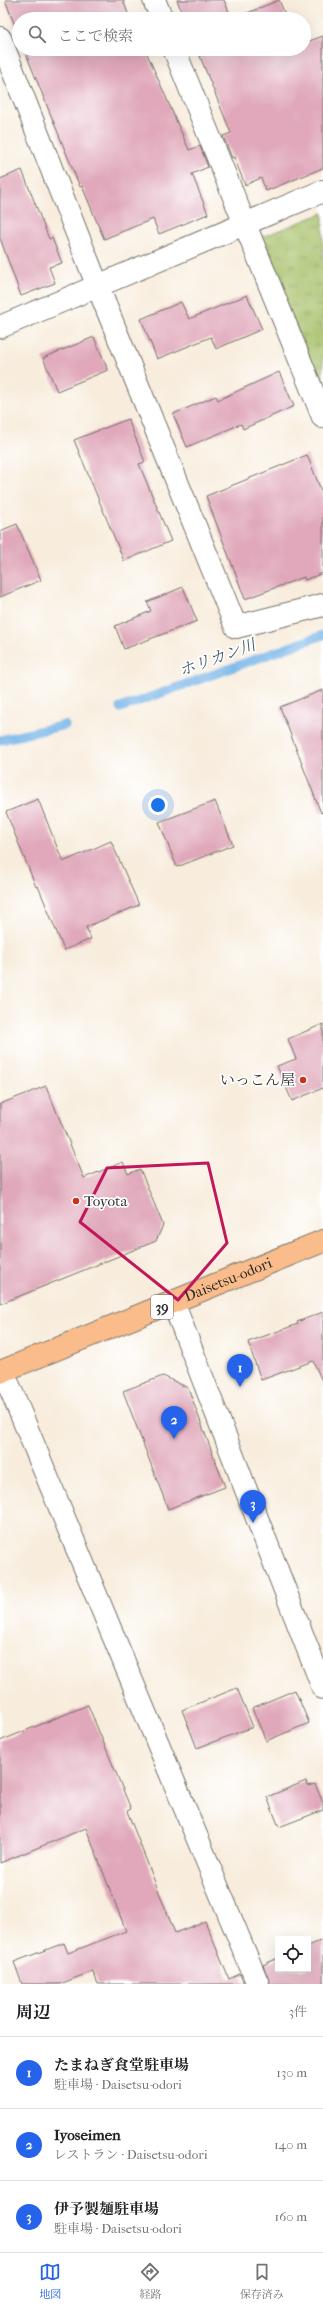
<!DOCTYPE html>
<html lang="ja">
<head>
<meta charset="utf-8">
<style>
  :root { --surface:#fff; --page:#f2f2f2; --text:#202124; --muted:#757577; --line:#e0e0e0; --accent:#2563eb }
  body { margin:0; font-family:"IM FELL French Canon","Noto Serif JP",serif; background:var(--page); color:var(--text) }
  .controls { position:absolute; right:12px; bottom:12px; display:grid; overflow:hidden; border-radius:0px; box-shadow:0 4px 16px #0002 }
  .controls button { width:36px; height:36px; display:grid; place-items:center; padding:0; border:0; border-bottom:1px solid var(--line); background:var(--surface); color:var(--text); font:20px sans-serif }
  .you { position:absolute; left:158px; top:805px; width:14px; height:14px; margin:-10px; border:3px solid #fff; border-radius:50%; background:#1a73e8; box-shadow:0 0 0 6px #1a73e833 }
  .badge { display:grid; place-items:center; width:26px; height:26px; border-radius:50%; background:var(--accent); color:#fff; font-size:13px; font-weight:700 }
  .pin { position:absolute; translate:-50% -33px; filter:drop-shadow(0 1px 2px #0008) }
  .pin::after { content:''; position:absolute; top:21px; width:14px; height:12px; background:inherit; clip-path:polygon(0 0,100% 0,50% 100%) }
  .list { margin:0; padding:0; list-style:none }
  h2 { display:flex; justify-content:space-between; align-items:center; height:52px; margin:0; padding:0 16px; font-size:17px }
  h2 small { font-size:13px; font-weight:400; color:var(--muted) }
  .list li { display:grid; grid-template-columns:26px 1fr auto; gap:12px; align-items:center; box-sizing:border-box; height:72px; padding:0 16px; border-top:1px solid var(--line) }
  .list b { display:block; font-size:15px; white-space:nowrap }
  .list p { margin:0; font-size:13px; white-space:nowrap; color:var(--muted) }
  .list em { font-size:13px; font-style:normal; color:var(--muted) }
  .icon { flex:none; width:22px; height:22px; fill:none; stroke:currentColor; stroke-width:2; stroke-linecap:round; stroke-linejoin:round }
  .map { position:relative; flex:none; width:323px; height:1984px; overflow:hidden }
  .search { position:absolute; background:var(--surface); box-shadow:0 4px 16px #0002; left:12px; right:12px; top:12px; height:44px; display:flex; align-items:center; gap:10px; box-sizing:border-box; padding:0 14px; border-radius:22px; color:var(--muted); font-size:15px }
  .sheet { height:268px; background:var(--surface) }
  nav { display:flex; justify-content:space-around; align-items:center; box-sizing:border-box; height:56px; border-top:1px solid var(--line); background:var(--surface); font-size:11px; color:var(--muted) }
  nav a { display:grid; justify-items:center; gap:2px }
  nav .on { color:var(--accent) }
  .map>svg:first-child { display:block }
  .grass { fill:url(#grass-tufts); stroke:#687649 }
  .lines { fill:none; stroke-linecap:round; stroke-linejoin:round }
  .stream { stroke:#73b3e7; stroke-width:9 }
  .building { fill:#e0a8ba }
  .minor-casing { stroke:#736f69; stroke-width:24 }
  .trunk-casing { stroke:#736f69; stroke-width:24 }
  .minor { stroke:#fff; stroke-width:22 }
  .trunk { stroke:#f9bc8a; stroke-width:22 }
  .marked { fill:none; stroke:#c2185b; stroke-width:3; stroke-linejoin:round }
  .poi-dot { fill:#c8321e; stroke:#fff; stroke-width:1.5 }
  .labels { text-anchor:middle; stroke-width:3.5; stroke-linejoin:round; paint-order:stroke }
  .shield { fill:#fff; stroke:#6b6b6b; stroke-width:1 }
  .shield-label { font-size:14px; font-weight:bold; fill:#2b2b2b }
  .poi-label { font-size:15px; fill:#2b2b2b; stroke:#fff; text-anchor:end }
  .street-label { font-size:15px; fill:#2b2b2b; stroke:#fff }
  .water-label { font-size:16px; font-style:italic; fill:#445b6d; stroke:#fff }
</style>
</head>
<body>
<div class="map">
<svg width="323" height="1984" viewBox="0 0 323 1984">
  <defs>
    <pattern id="grass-tufts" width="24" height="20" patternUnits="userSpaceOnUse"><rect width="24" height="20" fill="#a6c067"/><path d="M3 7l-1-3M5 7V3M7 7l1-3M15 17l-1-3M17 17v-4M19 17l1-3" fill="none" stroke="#879c55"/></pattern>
  </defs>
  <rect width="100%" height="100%" fill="#fff"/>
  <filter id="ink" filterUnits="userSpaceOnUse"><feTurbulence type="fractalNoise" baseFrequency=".025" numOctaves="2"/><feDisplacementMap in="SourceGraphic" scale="8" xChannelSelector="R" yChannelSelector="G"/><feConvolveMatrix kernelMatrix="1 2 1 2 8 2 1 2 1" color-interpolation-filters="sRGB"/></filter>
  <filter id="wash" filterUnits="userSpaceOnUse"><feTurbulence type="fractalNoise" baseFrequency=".012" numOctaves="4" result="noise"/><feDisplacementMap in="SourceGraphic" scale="16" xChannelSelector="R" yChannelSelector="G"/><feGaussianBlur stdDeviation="0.9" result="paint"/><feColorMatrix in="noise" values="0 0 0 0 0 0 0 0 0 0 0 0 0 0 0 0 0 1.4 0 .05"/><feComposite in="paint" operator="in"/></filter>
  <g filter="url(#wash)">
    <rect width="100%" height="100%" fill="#f8eddd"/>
    <!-- grass -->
    <polygon class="grass" points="323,213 323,392 259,238"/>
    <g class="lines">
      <!-- stream -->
      <g class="stream">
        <polyline points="120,708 323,635"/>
        <polyline points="0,740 65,725"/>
      </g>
    </g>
    <g id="blocks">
      <!-- building -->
      <g class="building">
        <polygon points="5,0 123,0 130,19 19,19 19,36"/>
        <polygon points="177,0 224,0 232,19 185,19"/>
        <polygon points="279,0 287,19 233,19"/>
        <polygon points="323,36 323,168 266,191 261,178 245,185 234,157 232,158 223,136 231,133 197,49 304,49 304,43"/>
        <polygon points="24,49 145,49 189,150 200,146 208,167 192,174 208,214 159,234 153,219 104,239 82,186 80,187"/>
        <polygon points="22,170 49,239 52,238 62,263 49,267 55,283 21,296 0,238 0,179"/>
        <polygon points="247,295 262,329 216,349 211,337 157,359 141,319 181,302 189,319"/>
        <polygon points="94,337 108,370 57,391 43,358"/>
        <polygon points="279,372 294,406 243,429 241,424 187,447 173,414 216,396 218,400"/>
        <polygon points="128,419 145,462 139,464 171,541 124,561 74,440"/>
        <polygon points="307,455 323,495 323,573 305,580 304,577 245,599 206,496"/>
        <polygon points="17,524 41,580 0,597 0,531"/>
        <polygon points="183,587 197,621 124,649 115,626 151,611 147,602"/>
        <polygon points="323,690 323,812 321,813 280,707"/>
        <polygon points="38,799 63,862 111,841 139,905 86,927 91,939 64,950 38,886 36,887 6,812"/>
        <polygon points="215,801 233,845 177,867 159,822"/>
        <polygon points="323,1024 323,1088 292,1101 277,1066 296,1059 288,1039"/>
        <polygon points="46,1086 84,1178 123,1162 128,1174 140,1169 163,1225 156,1241 0,1304 0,1104"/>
        <polygon points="323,1312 323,1383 313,1361 261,1380 248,1342 298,1324 297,1322"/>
        <polygon points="163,1376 188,1388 225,1487 168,1509 123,1391"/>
        <polygon points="237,1688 253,1727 197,1748 182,1710"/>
        <polygon points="295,1690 309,1723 266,1741 252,1708"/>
        <polygon points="88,1705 131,1809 127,1811 175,1933 205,1921 229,1979 240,1974 244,1984 98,1984 93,1971 60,1984 22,1984 14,1962 64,1943 68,1953 126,1931 86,1828 0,1863 0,1741"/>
        <polygon points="306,1781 308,1786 315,1784 323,1803 323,1810 279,1827 267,1797"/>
        <polygon points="323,1940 323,1984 270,1984 263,1965 278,1958 278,1969 308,1969 308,1946"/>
      </g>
    </g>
  </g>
  <g filter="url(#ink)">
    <use href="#blocks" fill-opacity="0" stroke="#736f69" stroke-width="1"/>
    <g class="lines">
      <defs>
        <g id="minor">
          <polyline points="154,0 162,19"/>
          <polyline points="0,38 98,287 236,627 323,605"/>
          <polyline points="174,49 323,417"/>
          <polyline points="0,327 323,191"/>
          <polyline points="173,1302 323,1688"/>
          <polyline points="3,1371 258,1984"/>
        </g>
        <g id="trunk">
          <path id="s1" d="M0,1372L323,1241"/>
        </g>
      </defs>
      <!-- minor casing -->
      <use href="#minor" class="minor-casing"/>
      <!-- trunk casing -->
      <use href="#trunk" class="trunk-casing"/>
      <!-- minor -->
      <use href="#minor" class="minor"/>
      <!-- trunk -->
      <use href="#trunk" class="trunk"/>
    </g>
  </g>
  <!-- marked area -->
  <path class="marked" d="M208,1163L227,1243L178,1300L80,1222L107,1168Z"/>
  <!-- markers -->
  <g class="poi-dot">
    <circle cx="303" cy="1080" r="4"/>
    <circle cx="76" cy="1201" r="4"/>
  </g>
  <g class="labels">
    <!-- shield labels -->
    <rect class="shield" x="151" y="1295" width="22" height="24" rx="3"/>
    <g class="shield-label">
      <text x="162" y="1312">39</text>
    </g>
    <!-- poi labels -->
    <g class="poi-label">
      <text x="295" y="1085">いっこん屋</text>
      <text x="84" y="1206" text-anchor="start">Toyota</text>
    </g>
    <!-- street labels -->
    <g class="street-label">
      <text dy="5" stroke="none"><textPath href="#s1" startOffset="246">Daisetsu-odori</textPath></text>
    </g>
    <!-- water labels -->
    <g class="water-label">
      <text transform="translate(217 657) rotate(-20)" y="6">ホリカン川</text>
    </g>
  </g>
</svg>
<div class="controls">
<button><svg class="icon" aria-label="locate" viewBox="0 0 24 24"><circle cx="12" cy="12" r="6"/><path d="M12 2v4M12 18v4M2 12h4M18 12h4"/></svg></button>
</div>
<div class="you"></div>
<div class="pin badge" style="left:240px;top:1387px">1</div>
<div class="pin badge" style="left:174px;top:1439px">2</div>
<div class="pin badge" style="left:253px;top:1523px">3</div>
<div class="search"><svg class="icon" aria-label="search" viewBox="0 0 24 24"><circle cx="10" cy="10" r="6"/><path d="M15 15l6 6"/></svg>ここで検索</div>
</div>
<section class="sheet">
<h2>周辺<small>3件</small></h2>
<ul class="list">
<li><span class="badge">1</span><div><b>たまねぎ食堂駐車場</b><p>駐車場 · Daisetsu-odori</p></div><em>130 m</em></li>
<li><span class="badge">2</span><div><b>Iyoseimen</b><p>レストラン · Daisetsu-odori</p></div><em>140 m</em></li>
<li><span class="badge">3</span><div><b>伊予製麺駐車場</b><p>駐車場 · Daisetsu-odori</p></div><em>160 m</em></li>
</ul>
</section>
<nav>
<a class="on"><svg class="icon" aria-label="map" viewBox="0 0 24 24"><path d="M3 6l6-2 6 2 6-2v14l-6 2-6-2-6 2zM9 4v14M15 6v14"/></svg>地図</a>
<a><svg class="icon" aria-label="directions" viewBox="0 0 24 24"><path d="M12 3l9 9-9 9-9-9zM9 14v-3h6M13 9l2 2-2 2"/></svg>経路</a>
<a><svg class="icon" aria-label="saved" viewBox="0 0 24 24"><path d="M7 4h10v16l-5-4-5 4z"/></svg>保存済み</a>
</nav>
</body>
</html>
